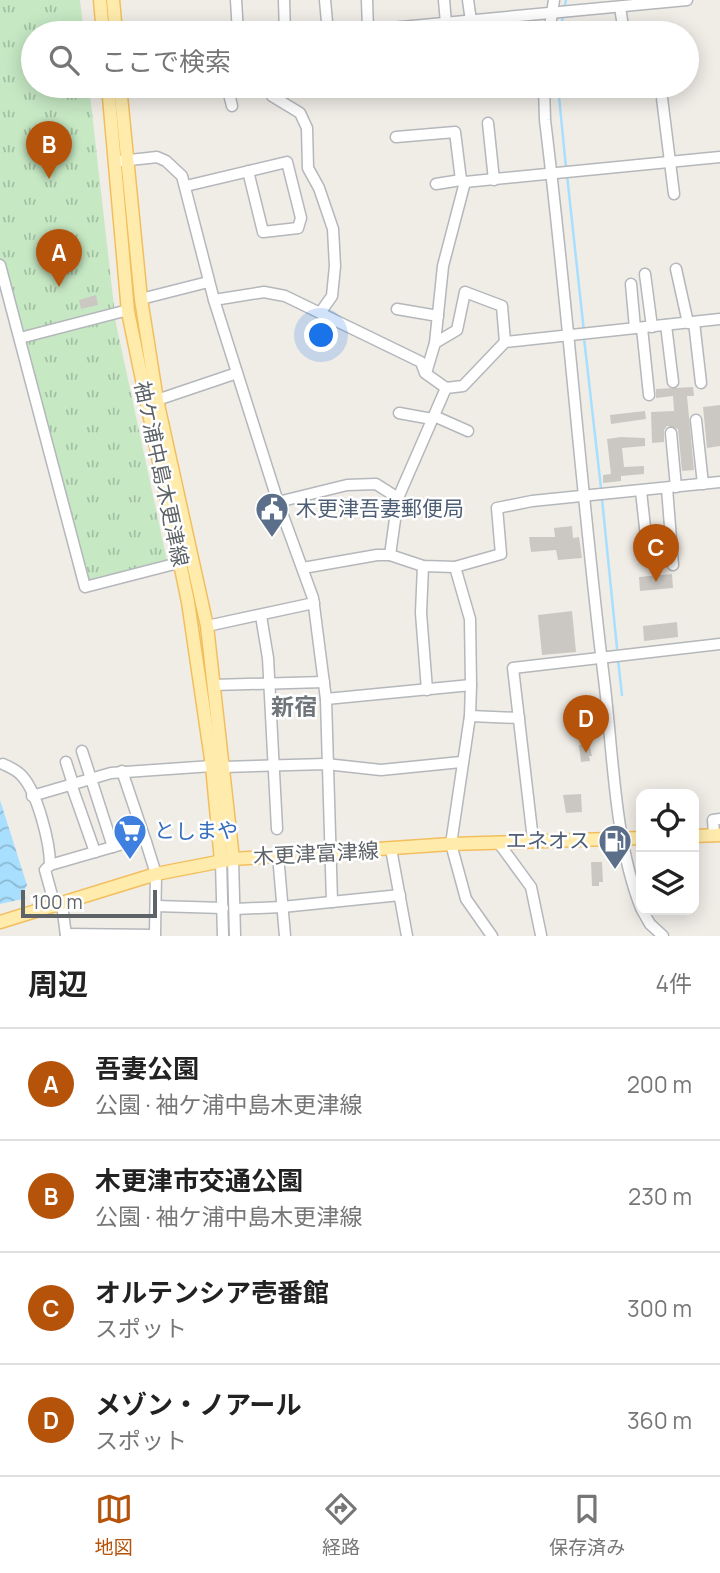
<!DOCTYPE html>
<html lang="ja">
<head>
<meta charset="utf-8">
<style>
  :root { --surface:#fff; --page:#f2f2f2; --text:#222; --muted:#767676; --line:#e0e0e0; --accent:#b45309 }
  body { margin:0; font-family:Manrope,"Noto Sans JP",sans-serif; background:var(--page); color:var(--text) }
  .controls { position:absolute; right:21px; bottom:21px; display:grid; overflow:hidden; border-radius:14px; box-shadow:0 4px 18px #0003 }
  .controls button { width:63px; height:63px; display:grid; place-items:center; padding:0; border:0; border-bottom:2px solid var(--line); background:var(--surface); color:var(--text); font:35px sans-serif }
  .scale { position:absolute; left:21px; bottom:18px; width:136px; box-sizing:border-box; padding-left:7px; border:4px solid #5e6367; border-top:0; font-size:19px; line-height:24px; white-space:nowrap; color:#5e6367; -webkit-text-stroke:5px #fff; paint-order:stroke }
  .you { position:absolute; left:322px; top:336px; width:24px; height:24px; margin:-18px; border:5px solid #fff; border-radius:50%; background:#1a73e8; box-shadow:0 0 0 10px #1a73e833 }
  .badge { display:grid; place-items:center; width:46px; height:46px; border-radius:50%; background:var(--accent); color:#fff; font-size:23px; font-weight:700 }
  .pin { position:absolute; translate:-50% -58px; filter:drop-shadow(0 2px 4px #0008) }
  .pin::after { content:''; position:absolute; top:37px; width:24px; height:21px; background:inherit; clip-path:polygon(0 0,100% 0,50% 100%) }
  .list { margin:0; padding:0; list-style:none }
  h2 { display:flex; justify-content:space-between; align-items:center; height:91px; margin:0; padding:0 28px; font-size:30px }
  h2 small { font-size:23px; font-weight:400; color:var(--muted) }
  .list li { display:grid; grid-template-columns:46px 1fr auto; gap:21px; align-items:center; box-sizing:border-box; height:112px; padding:0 28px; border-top:2px solid var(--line) }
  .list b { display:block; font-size:26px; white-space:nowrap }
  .list p { margin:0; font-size:23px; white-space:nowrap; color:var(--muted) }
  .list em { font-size:23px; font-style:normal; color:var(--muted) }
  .icon { flex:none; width:38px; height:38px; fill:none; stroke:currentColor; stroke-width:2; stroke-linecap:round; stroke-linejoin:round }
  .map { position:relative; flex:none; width:720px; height:936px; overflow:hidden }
  .search { position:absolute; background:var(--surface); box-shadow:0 4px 18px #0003; left:21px; right:21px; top:21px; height:77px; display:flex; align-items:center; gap:18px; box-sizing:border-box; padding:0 24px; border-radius:38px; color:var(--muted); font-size:26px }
  .sheet { height:539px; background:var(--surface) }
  nav { display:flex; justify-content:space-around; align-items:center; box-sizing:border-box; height:98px; border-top:2px solid var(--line); background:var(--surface); font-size:19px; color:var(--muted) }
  nav a { display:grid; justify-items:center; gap:4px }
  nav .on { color:var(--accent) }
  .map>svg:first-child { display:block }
  .park { fill:url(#park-tufts) }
  .water { fill:url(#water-waves) }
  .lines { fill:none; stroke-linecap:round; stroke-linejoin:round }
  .stream { stroke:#a8dfff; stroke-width:2.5 }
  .building { fill:#cbc8c3 }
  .minor-casing { stroke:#b4b7bb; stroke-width:13 }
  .major-casing { stroke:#f3be5d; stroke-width:15 }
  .minor { stroke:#fff; stroke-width:10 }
  .major { stroke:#ffecad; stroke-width:12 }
  .labels { text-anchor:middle; stroke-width:5; stroke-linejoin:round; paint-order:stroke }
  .street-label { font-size:21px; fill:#5e6367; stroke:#fff }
  .service-label { font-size:21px; fill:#4e5e75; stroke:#fff; text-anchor:start }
  .shop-label { font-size:21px; fill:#366cbe; stroke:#fff; text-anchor:start }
  .neighbourhood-label { font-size:23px; font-weight:bold; fill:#6f7579; stroke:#fff }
</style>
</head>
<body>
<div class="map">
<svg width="720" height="936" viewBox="0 0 720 936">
  <defs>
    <pattern id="park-tufts" width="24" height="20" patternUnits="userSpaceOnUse" patternTransform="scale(1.75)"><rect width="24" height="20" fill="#c6e8c3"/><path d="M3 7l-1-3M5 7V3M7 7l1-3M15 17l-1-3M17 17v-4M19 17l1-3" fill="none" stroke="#a4c0a2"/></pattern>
    <pattern id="water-waves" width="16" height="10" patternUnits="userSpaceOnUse" patternTransform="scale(1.75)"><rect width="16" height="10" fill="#a8dfff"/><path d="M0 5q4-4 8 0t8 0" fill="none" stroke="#8cb8d2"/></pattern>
  </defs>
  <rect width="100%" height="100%" fill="#f0ede7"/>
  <!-- park -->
  <polygon class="park" points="0,0 80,0 84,33 33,33 33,86 89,86 116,324 168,565 85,587 0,262"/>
  <!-- water -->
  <polygon class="water" points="0,800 27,885 21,896 27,898 0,904"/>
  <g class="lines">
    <!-- stream -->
    <g class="stream">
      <polyline points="564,9 566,0"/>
      <polyline points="560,33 563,16"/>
      <polyline points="558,86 566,168"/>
      <polyline points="567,175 584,332"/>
      <polyline points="584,338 601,488"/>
      <polyline points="602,499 617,648"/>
      <polyline points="618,660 622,695"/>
    </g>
  </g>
  <!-- building -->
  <g class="building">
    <polygon points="96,295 98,305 81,309 79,300"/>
    <polygon points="693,387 694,396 687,396 694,470 682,471 678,429 667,426 664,430 664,442 652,443 651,412 674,411 673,396 656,398 656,389"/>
    <polygon points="720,405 720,446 707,448 703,407"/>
    <polygon points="645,411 646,419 611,424 610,415"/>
    <polygon points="621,437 645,438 645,446 622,448 624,467 644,466 644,474 621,476 621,481 603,483 603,475 611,474 607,439"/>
    <polygon points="572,526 573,538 579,537 582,558 558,560 556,550 531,552 529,537 555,537 554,528"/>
    <polygon points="672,574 673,588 640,591 639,577"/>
    <polygon points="572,611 576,652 542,655 538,615"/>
    <polygon points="677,622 678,637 644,641 643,626"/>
    <polygon points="589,744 592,756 589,756 590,761 581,762 579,745"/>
    <polygon points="581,794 582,812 566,813 563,795"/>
    <polygon points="591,862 602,862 603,882 599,882 599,886 592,886"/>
  </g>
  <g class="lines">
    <defs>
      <g id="minor">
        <polyline points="236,0 238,33"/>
        <polyline points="284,0 285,33"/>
        <polyline points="325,0 328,33"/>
        <polyline points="367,0 368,30"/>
        <polyline points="444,0 446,23"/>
        <polyline points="468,0 471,21"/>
        <polyline points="620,7 624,33"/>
        <polyline points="337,33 687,0"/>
        <polyline points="549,33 554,0"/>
        <polyline points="227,86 232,106"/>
        <polyline points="269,86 272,96 300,113 307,128 308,168 319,188 333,229 335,266 332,296 320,313"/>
        <path d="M544,86L545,120C568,306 581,493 604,679C613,751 614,840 641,908"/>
        <polyline points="662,98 674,194"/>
        <polyline points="488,123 494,180"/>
        <polyline points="396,137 455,132 461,180 465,182 720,157"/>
        <polyline points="121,161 157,157 166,161 182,176 214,300 278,502 313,598 326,699 332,902"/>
        <polyline points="436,184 461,180"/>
        <polyline points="186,186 287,162 301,218 298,228 263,232 248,171"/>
        <polyline points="0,265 85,587 186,561"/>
        <polyline points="676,269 688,323"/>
        <polyline points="645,274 652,327"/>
        <polyline points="631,284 635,328"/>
        <polyline points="141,299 208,282"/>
        <polyline points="214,300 264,292 285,296 421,362 425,373 446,388 463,386 505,342 720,319"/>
        <polyline points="397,309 438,316"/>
        <polyline points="694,322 701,383"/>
        <polyline points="666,325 673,382"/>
        <polyline points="642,328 649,395"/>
        <polyline points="20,338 128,310"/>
        <polyline points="435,343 443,266 465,182"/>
        <polyline points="426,373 435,343 457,330 465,292 502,306 505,342"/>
        <polyline points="157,400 237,373"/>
        <polyline points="399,413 432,419"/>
        <polyline points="434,416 468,431"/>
        <polyline points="696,420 703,484"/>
        <polyline points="671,433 676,487"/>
        <polyline points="667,488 673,565"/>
        <polyline points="641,491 647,546"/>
        <polyline points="278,502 347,485 376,484 398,498"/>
        <polyline points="390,555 398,498 446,388"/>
        <polyline points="423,566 421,613 427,690"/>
        <polyline points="455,567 470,619 471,685 470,716 451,844 466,899 492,936"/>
        <polyline points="303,568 377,555 390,555 423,566 455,567 501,554 497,508 532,501 720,482"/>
        <polyline points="261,616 268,658 277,829"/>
        <polyline points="207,626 314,603"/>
        <polyline points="213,685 324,682"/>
        <polyline points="326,699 471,685"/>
        <polyline points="470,716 519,718"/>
        <polyline points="82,751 113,847"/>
        <polyline points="66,762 73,784"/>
        <path d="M3,764C9,767 17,770 22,776C37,792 50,842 50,865L45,870L55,906"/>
        <polyline points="224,767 326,764 381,770 461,762"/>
        <polyline points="122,771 146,842"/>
        <polyline points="71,784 95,852"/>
        <polyline points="32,796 111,773 212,766"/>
        <polyline points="714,835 713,820 720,819"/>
        <polyline points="533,840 513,668 720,644"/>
        <polyline points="498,842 531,887 541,935"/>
        <polyline points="391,849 407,936"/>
        <polyline points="278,855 285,936"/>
        <polyline points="233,859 235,936"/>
        <polyline points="221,861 223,936"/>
        <polyline points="50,865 140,839 146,842 156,874 155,935 66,934"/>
        <polyline points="62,904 66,936"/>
        <polyline points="156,906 223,908"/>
        <polyline points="235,909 282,907 400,895"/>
        <polyline points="642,910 650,924 663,936"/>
      </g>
      <g id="major">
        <polyline points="100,0 103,33"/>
        <polyline points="113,0 116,33"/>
        <polyline points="108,86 128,312 188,602 212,766 221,861"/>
        <polyline points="120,86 141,299 157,400 207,626 233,859"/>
        <polyline points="694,836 720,835"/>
        <polyline points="0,922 156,874 233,859 451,844 641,838"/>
      </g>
    </defs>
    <!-- minor casing -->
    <use href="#minor" class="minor-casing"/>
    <!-- major casing -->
    <use href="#major" class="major-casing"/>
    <!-- minor -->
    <use href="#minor" class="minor"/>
    <!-- major -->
    <use href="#major" class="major"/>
  </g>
  <!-- icons -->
  <defs>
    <symbol id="civic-pin" viewBox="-11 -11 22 30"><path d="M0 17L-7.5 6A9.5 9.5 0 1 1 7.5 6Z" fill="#5c6f8a" stroke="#fff"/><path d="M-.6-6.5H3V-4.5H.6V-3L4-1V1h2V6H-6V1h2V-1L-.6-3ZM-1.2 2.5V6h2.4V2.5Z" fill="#fff"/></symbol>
    <symbol id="supermarket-pin" viewBox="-11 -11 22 30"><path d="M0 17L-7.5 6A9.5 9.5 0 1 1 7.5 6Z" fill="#3f7fe0" stroke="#fff"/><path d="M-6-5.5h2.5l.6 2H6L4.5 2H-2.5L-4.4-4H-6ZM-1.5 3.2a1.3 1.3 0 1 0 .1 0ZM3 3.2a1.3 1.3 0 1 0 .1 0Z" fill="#fff"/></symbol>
    <symbol id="fuel-pin" viewBox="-11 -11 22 30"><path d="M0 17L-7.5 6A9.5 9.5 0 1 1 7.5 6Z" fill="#5c6f8a" stroke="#fff"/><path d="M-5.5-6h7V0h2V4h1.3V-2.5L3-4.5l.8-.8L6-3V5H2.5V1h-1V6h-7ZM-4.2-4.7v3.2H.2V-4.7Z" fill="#fff"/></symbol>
  </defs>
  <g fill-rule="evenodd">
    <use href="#civic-pin" x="253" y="490" width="38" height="52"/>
    <use href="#supermarket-pin" x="111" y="812" width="38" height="52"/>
    <use href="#fuel-pin" x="596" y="822" width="38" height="52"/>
  </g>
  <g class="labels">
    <!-- street labels -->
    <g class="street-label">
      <text transform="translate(161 474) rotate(78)" y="7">袖ケ浦中島木更津線</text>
      <text transform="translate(316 854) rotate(-3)" y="7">木更津富津線</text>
    </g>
    <!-- service labels -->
    <g class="service-label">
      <text x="296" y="516">木更津吾妻郵便局</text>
      <text x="590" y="848" text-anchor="end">エネオス</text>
    </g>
    <!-- shop labels -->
    <g class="shop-label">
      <text x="154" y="838">としまや</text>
    </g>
    <!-- neighbourhood labels -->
    <g class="neighbourhood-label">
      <text x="294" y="715">新宿</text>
    </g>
  </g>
</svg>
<div class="controls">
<button><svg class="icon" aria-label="locate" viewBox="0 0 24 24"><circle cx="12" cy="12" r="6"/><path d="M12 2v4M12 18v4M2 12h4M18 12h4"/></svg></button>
<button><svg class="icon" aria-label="layers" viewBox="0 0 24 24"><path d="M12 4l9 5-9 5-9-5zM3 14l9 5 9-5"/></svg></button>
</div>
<div class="scale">100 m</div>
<div class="you"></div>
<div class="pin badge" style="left:59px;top:287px">A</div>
<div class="pin badge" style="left:49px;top:179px">B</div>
<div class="pin badge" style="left:656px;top:582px">C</div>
<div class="pin badge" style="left:586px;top:753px">D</div>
<div class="search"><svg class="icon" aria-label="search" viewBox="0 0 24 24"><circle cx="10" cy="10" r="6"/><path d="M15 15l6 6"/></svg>ここで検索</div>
</div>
<section class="sheet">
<h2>周辺<small>4件</small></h2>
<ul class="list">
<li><span class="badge">A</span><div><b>吾妻公園</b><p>公園 · 袖ケ浦中島木更津線</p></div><em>200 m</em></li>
<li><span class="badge">B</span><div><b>木更津市交通公園</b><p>公園 · 袖ケ浦中島木更津線</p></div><em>230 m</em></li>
<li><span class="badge">C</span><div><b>オルテンシア壱番館</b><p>スポット</p></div><em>300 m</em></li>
<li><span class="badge">D</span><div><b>メゾン・ノアール</b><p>スポット</p></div><em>360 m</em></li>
</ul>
</section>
<nav>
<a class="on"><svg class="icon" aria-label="map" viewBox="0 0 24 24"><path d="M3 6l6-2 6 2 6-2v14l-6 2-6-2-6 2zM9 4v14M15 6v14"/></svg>地図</a>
<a><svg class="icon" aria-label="directions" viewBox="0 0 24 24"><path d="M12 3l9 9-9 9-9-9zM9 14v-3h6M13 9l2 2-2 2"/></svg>経路</a>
<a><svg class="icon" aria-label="saved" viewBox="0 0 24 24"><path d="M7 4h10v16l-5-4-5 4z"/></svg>保存済み</a>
</nav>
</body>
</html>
